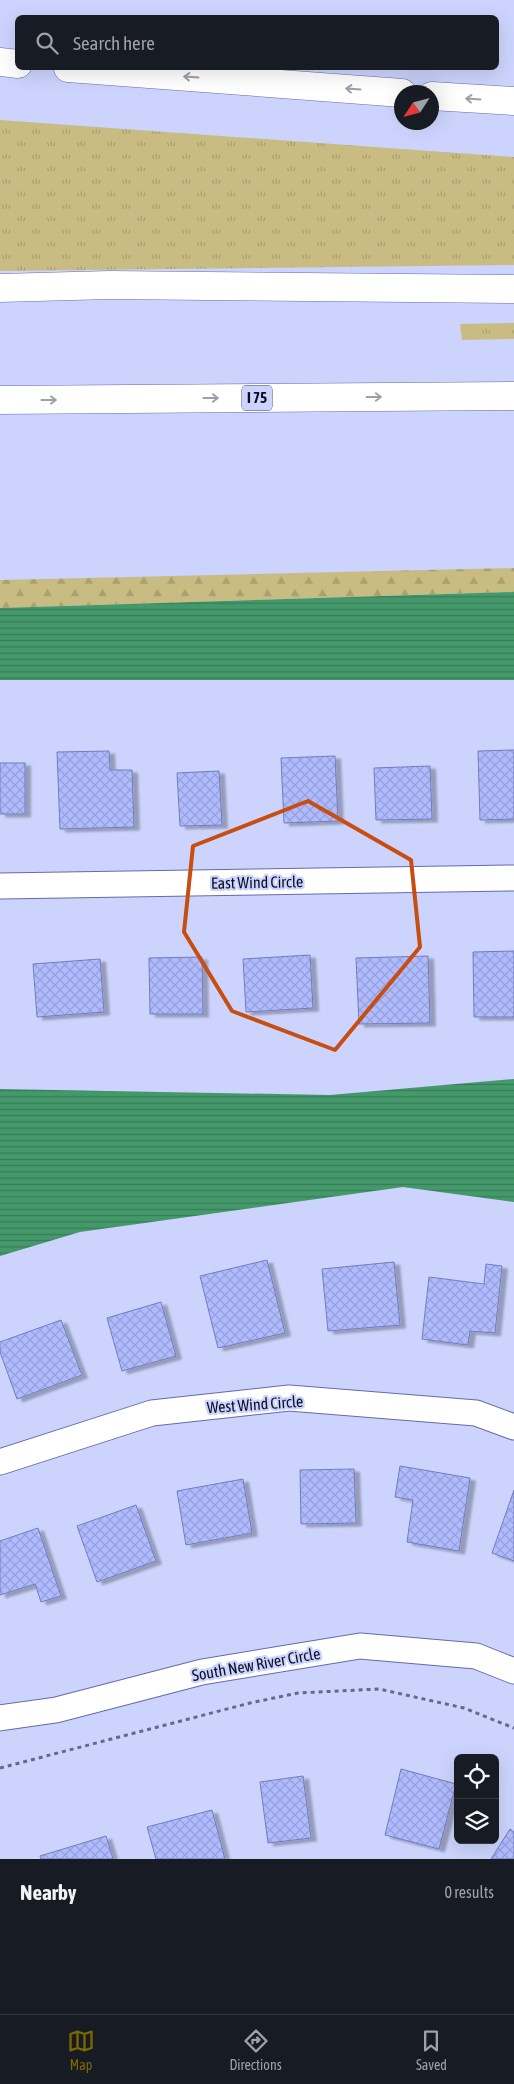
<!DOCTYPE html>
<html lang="en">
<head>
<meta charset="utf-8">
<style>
  :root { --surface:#171b24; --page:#242831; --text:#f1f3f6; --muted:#9ea1a6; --line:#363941; --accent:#7b6800 }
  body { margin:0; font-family:"Asap Condensed",sans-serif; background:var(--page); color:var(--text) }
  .controls { position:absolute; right:15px; bottom:15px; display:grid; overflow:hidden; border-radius:8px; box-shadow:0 5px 20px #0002 }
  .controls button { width:45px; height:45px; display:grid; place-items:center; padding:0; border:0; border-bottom:1px solid var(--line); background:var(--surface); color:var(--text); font:25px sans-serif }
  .compass { position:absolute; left:394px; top:85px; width:45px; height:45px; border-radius:50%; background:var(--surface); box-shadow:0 5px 20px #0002; rotate:234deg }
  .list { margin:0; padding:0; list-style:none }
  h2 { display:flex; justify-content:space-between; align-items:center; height:65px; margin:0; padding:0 20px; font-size:21px }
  h2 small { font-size:16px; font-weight:400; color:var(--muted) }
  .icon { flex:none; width:28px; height:28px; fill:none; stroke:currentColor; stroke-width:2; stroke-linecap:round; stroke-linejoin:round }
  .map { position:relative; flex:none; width:514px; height:1859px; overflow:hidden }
  .search { position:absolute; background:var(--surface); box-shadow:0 5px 20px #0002; left:15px; right:15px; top:15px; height:55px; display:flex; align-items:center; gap:12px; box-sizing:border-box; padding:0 18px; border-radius:8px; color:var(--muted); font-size:19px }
  .sheet { height:155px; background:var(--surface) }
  nav { display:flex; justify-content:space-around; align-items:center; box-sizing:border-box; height:70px; border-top:1px solid var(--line); background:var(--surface); font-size:14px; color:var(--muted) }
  nav a { display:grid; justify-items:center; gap:2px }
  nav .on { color:var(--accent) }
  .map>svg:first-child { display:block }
  .grass { fill:url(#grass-tufts) }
  .forest { fill:url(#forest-firs) }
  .water { fill:url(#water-rules) }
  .building { fill:url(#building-cross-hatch); stroke:#737cbb; filter:url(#shadow) }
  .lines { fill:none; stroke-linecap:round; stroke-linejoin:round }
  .street-casing { stroke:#636ba9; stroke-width:27 }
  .highway-casing { stroke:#636ba9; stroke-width:29 }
  .path { stroke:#656989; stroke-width:3; stroke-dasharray:4 4; stroke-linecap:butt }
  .street { stroke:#fff; stroke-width:25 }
  .highway { stroke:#fff; stroke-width:28 }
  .oneway { stroke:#9e9fa8 }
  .marked { fill:none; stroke:#c74e10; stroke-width:4; stroke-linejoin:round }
  .labels { text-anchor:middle; stroke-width:4.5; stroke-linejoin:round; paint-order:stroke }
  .shield { fill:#ccd4fd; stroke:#464966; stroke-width:1 }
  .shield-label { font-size:15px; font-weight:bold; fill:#0c0e25 }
  .street-label { font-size:16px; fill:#0c0e25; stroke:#ccd4fd }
</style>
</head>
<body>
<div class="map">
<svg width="514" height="1859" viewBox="0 0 514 1859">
  <defs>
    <pattern id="grass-tufts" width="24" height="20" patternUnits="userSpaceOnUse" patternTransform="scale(1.25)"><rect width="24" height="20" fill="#c9bc82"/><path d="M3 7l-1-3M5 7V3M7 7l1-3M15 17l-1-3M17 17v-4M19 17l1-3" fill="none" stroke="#aba070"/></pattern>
    <pattern id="forest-firs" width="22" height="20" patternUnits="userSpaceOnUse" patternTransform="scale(1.25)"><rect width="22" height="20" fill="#c9bc82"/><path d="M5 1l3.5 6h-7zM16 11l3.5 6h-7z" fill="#aba070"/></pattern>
    <pattern id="water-rules" width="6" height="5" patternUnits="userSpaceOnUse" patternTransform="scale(1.25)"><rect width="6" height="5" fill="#44996b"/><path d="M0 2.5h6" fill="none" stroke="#377b58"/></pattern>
    <pattern id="building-cross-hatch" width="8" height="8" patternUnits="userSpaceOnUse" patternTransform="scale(1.25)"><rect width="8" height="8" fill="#b0bbff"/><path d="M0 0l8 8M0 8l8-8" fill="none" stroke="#96a0da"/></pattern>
    <filter id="shadow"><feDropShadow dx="5.5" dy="3" stdDeviation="1" flood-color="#0004"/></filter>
  </defs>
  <rect width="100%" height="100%" fill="#ccd4fd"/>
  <!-- grass -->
  <g class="grass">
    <polygon points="0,120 514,157 514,265 0,271"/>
    <polygon points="514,323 514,339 462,340 460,324"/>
  </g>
  <!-- forest -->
  <polygon class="forest" points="514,568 514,592 0,608 0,580"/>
  <!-- water -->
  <g class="water">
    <polygon points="514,592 514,680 0,680 0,608"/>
    <polygon points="514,1079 514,1202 403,1187 80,1232 0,1256 0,1089 330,1095"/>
  </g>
  <!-- building -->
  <g class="building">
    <polygon points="514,750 514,819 480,820 478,751"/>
    <polygon points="109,751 110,770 132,770 134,827 60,829 57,752"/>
    <polygon points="335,756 338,821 284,823 281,758"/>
    <rect x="0" y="763" width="25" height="51"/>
    <polygon points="430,766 432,819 376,820 374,768"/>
    <polygon points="219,771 222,825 180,826 177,773"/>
    <polygon points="514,951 514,1017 474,1017 473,952"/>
    <polygon points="310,955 313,1008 246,1012 243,959"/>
    <polygon points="428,956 430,1023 359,1024 356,958"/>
    <polygon points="202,957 203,1014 150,1014 149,958"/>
    <polygon points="100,959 104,1012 37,1017 33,964"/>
    <polygon points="267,1260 285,1333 218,1348 200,1276"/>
    <polygon points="394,1262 400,1325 328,1331 322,1269"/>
    <polygon points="486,1264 502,1266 495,1333 470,1331 468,1345 422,1339 429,1277 484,1284"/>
    <polygon points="161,1302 176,1356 122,1371 107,1318"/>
    <polygon points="61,1320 82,1375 17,1399 0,1352 0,1342"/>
    <polygon points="400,1466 470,1478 459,1551 407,1542 413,1500 395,1497"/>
    <polygon points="354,1469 356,1523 301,1524 300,1470"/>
    <polygon points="243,1479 252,1533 186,1545 177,1491"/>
    <polygon points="514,1490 514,1561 492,1553"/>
    <polygon points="136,1505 156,1561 97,1582 77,1526"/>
    <polygon points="38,1528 61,1596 41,1602 35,1584 0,1595 0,1541"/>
    <polygon points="401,1769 456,1784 439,1849 385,1835"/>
    <polygon points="303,1776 311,1838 268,1843 260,1782"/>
    <polygon points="212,1810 225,1859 156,1859 147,1827"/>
    <polygon points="510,1829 514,1832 514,1859 491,1859"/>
    <polygon points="106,1836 113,1859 41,1859 40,1856"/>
  </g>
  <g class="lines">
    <defs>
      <g id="street">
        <polyline points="0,886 514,878"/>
        <polyline points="0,1462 152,1413 289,1398 476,1413 514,1427"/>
        <polyline points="0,1718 56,1710 202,1672 360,1646 476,1656 514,1671"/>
      </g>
      <g id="highway">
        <polyline points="0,62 18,64"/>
        <polyline points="68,68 402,93"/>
        <polyline points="432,96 514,101"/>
        <polyline points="0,288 110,285 514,289"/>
        <polyline points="0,400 514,396"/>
      </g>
    </defs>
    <!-- street casing -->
    <use href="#street" class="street-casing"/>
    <!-- highway casing -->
    <use href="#highway" class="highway-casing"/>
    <!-- path -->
    <polyline class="path" points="0,1768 250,1703 298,1693 379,1689 464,1708 514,1728"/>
    <!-- street -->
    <use href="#street" class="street"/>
    <!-- highway -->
    <use href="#highway" class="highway"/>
  </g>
  <!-- one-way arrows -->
  <defs><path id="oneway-shaft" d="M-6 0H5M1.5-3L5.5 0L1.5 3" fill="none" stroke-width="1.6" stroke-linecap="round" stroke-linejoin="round" transform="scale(1.25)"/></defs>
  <g class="oneway">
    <use href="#oneway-shaft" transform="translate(191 77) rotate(-176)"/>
    <use href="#oneway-shaft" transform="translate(353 89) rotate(-176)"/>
    <use href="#oneway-shaft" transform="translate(473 99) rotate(-176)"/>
    <use href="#oneway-shaft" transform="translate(374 397)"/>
    <use href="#oneway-shaft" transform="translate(211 398)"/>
    <use href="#oneway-shaft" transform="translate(49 400)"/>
  </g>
  <!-- marked area -->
  <path class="marked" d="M308,801L411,860L420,947L335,1050L232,1011L184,932L193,846Z"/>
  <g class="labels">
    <!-- shield labels -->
    <rect class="shield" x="242" y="385.5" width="30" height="25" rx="4"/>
    <g class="shield-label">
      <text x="257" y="403">I 75</text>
    </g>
    <!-- street labels -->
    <g class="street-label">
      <text transform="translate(257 882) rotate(-1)" y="6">East Wind Circle</text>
      <text transform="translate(255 1404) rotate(-4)" y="6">West Wind Circle</text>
      <text transform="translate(256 1664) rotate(-10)" y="6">South New River Circle</text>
    </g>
  </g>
</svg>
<div class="controls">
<button><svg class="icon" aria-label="locate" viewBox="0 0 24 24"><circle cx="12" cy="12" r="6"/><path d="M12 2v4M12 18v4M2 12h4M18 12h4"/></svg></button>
<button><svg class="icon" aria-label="layers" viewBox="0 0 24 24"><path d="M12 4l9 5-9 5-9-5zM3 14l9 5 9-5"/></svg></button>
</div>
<svg class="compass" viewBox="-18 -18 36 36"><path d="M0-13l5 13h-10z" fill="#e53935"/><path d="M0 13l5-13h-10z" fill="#9ea1a6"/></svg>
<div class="search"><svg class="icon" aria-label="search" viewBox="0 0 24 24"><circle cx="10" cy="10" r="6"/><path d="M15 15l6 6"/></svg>Search here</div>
</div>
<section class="sheet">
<h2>Nearby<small>0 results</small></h2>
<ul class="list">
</ul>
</section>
<nav>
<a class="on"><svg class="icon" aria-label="map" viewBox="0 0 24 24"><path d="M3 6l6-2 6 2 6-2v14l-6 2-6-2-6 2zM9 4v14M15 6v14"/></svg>Map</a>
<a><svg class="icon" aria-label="directions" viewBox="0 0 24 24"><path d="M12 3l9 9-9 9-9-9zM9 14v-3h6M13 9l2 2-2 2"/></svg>Directions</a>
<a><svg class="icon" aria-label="saved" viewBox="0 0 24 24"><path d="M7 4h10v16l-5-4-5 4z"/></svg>Saved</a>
</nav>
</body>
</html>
